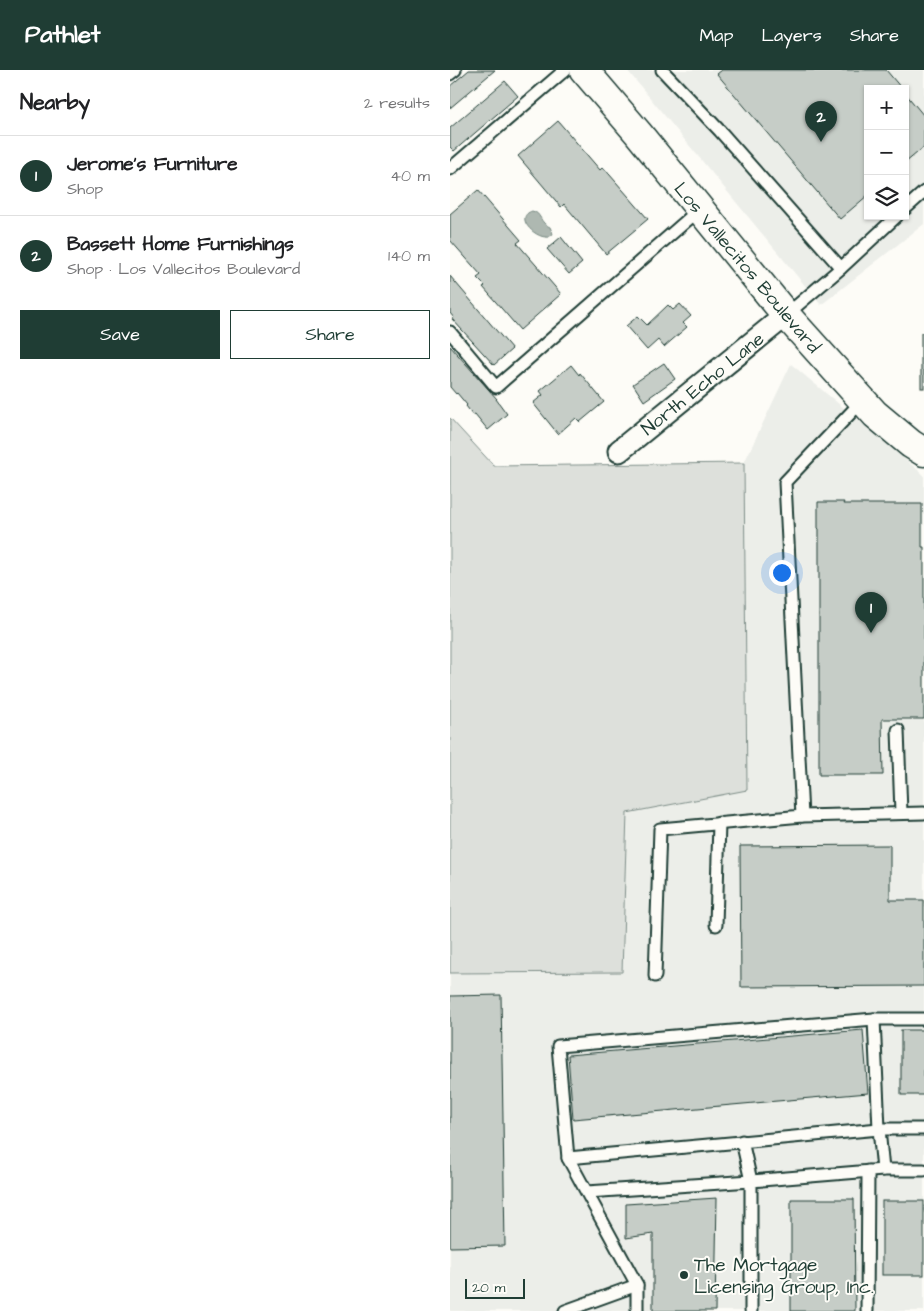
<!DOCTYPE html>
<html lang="en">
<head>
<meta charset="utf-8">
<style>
  :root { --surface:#fff; --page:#f6f6f6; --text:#202124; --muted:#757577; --line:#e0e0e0; --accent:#1f3d34 }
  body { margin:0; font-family:"Architects Daughter",sans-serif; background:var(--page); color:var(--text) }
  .controls { position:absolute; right:15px; top:15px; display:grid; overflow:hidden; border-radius:0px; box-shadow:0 1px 4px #0004 }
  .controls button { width:45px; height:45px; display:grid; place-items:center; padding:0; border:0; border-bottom:1px solid var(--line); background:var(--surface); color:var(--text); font:25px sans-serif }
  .scale { position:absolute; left:15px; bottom:12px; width:60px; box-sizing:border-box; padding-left:5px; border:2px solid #1f3d34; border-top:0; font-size:14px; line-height:18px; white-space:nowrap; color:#1f3d34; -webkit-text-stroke:4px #fdfcf7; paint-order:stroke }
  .you { position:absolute; left:331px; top:502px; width:18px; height:18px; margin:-12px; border:4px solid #fff; border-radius:50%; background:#1a73e8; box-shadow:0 0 0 8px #1a73e833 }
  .badge { display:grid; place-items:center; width:32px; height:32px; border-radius:50%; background:var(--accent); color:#fff; font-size:16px; font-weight:700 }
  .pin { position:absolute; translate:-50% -41px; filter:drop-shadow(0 1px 2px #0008) }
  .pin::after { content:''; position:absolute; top:26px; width:18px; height:15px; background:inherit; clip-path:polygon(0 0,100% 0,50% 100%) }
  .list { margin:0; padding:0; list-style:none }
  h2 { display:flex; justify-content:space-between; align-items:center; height:65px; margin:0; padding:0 20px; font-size:21px }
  h2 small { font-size:16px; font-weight:400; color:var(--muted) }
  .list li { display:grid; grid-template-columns:32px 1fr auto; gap:15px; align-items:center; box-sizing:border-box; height:80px; padding:0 20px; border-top:1px solid var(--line) }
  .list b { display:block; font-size:19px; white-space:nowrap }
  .list p { margin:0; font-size:16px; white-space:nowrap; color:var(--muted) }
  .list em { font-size:16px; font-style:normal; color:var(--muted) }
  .actions { display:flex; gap:10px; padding:15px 20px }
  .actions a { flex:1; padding:11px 0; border:1px solid var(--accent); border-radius:0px; text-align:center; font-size:18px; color:var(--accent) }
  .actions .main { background:var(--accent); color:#fff }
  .icon { flex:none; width:28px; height:28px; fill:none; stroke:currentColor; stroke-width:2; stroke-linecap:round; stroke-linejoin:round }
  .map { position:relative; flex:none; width:474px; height:1241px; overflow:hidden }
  header { display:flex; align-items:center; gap:30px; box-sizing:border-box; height:70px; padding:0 25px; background:var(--accent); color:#fff }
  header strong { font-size:24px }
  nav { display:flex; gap:28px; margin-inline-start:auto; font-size:18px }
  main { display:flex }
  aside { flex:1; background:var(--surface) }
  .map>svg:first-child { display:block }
  .built { fill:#eceee9; fill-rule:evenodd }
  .green { fill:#dde0db; stroke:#7e8e88 }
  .water { fill:#aeb8b1; stroke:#75877f }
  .building { fill:#c6cdc7; stroke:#1f3d34 }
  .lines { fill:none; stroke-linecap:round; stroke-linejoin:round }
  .service-casing { stroke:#1f3d34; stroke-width:15 }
  .minor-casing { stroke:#1f3d34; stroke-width:25 }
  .tertiary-casing { stroke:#1f3d34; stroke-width:31 }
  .service { stroke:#fdfcf7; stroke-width:11 }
  .minor { stroke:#fdfcf7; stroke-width:21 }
  .tertiary { stroke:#fdfcf7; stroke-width:28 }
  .poi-dot { fill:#1f3d34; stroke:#fdfcf7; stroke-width:2 }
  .labels { text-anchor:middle; stroke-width:4; stroke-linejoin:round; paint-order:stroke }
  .street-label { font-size:19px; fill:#1f3d34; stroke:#fdfcf7 }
  .poi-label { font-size:19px; fill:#1f3d34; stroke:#fdfcf7; text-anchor:start }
</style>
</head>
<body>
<header>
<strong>Pathlet</strong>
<nav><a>Map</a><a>Layers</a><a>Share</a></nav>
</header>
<main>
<aside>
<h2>Nearby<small>2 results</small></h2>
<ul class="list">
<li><span class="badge">1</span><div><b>Jerome's Furniture</b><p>Shop</p></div><em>40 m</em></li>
<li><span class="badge">2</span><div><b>Bassett Home Furnishings</b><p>Shop · Los Vallecitos Boulevard</p></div><em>140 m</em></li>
</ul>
<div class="actions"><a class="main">Save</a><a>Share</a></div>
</aside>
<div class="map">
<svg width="474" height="1241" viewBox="0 0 474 1241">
  <rect width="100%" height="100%" fill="#fdfcf7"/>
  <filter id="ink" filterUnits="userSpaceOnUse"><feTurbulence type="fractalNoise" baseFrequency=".02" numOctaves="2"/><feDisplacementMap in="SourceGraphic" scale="10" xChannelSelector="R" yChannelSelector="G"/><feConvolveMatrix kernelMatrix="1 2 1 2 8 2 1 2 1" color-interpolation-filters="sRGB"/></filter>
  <g filter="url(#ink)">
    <!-- built -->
    <g class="built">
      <path d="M177,0H474V154L371,235ZM418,19H455V146H418Z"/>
      <polygon points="341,294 474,405 474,1241 0,1241 0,903 172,902 177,743 297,719 294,393"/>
    </g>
    <!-- green -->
    <polygon class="green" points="0,348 44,396 294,393 297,720 177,743 172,902 0,903"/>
    <!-- water -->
    <path class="water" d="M82,141C92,143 89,153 100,157L103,164C101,165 99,168 96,167C84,167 64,147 82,141Z"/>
    <!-- building -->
    <g class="building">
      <polygon points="19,0 45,0 0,38 0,16"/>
      <polygon points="272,0 436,0 452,19 418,19 418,125 390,149 267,4"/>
      <polygon points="55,11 68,26 4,81 0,77 0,58"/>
      <polygon points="455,23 474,46 474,77 455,93"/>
      <polygon points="108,51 150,100 153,97 198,149 156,184 114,134 111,137 68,86"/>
      <polygon points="28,120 71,170 67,173 111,224 70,260 33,217 35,216 27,208 31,205 0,170 0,144"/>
      <polygon points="111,167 132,193 119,204 97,179"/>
      <polygon points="0,206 62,279 44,295 2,249 4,248 0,243"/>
      <polygon points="230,234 241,246 233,253 237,257 214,277 208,270 197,280 176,256 188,246 197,255 218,235 223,240"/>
      <rect x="471" y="263" width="3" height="55"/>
      <polygon points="0,276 47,329 46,329 57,344 38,360 25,344 23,345 16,336 17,335 7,323 6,324 0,317"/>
      <polygon points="214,293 225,309 194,331 183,314"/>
      <polygon points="121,295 129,305 130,303 154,332 130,352 126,348 108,364 83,333 93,325 90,321"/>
      <polygon points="368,432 394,432 393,434 472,434 472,477 474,477 474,649 432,649 433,705 369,705 369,459 368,458"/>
      <polygon points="440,775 440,830 474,830 474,916 291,917 290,776"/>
      <polygon points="51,925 55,1176 0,1177 0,926"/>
      <polygon points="413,960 418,1023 123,1049 118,985"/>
      <rect x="451" y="960" width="23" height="65"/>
      <polygon points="267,1128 265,1241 203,1241 203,1164 176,1168 176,1134"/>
      <polygon points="341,1129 404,1129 405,1241 341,1241"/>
      <rect x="432" y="1131" width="42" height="74"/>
    </g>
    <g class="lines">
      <defs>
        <g id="service">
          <polyline points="212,0 270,61 391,198"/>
          <polyline points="0,4 5,0"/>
          <polyline points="0,99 115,0"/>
          <polyline points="455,139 474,122"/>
          <polyline points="336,245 391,198 447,146"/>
          <polyline points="0,262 46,317 250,139"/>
          <polyline points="448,660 451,743"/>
          <polyline points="352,746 474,743"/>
          <polyline points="266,855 269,753"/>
          <polyline points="205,906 210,759 352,746 335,412 413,330"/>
          <polyline points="424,949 429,1059 433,1100"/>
          <polyline points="118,1088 429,1059 474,1059"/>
          <polyline points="137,1122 301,1111 292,1071"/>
          <polyline points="115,1241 187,1215"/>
          <polyline points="187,1241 187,1215 118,1088 108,976 424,949 474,949"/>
          <polyline points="301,1241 301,1111 433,1100 474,1100"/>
          <polyline points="417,1241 418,1101"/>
        </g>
        <polyline id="minor" points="169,381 336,245"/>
        <polyline id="tertiary" points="134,0 188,63 336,245 425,344 461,374 474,382"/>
      </defs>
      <!-- service casing -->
      <use href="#service" class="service-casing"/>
      <!-- minor casing -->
      <use href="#minor" class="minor-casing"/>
      <!-- tertiary casing -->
      <use href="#tertiary" class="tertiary-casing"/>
      <!-- service -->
      <use href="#service" class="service"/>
      <!-- minor -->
      <use href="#minor" class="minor"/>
      <!-- tertiary -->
      <use href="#tertiary" class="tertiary"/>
    </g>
  </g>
  <!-- markers -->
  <circle class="poi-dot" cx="234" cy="1205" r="5"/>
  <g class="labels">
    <!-- street labels -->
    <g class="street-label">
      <text transform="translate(298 197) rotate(50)" y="7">Los Vallecitos Boulevard</text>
      <text transform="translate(252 313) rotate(-39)" y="7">North Echo Lane</text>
    </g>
    <!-- poi labels -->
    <g class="poi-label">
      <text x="244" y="1201">The Mortgage<tspan x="244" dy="22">Licensing Group, Inc.</tspan></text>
    </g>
  </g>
</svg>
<div class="controls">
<button>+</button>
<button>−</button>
<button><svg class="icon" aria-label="layers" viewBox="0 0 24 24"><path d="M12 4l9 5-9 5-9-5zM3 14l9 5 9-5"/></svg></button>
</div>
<div class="scale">20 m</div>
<div class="you"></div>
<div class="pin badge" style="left:421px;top:563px">1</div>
<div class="pin badge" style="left:371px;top:72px">2</div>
</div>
</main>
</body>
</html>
